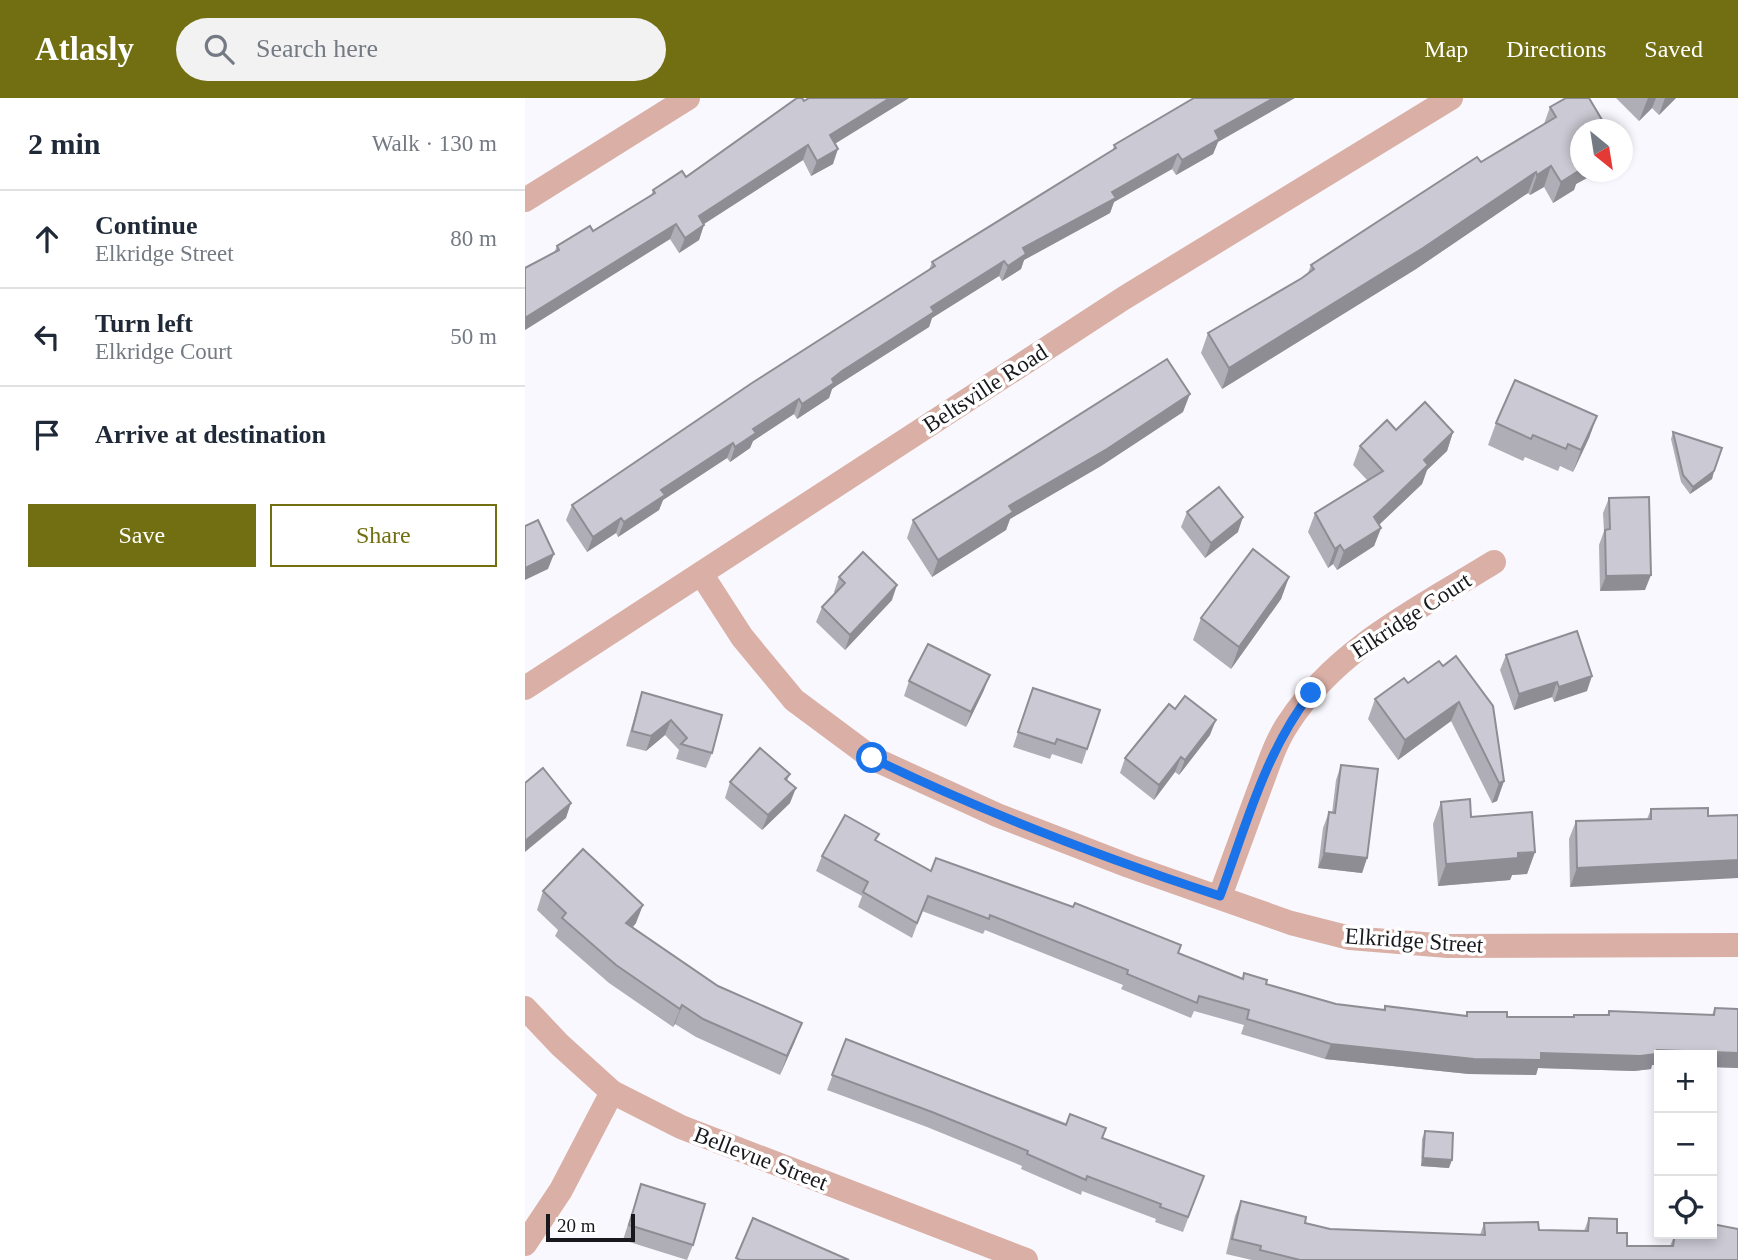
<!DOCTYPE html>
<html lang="en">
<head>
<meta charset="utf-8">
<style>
  :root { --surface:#fff; --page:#f2f2f3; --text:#1f2937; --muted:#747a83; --line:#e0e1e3; --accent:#716f11 }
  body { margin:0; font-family:"Times New Roman",serif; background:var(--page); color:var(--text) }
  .controls { position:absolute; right:21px; bottom:21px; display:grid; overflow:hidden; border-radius:0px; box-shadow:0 4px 10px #0003 }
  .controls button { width:63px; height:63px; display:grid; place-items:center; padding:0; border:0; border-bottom:2px solid var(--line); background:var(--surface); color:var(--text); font:35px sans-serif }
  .compass { position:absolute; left:1045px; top:21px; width:63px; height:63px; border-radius:50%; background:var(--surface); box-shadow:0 4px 10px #0003; rotate:150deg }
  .scale { position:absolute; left:21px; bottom:18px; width:89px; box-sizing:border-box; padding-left:7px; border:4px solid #19191d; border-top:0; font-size:19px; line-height:24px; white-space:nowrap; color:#19191d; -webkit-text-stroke:5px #fff; paint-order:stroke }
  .stop { position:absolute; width:21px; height:21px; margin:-16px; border:5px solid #1a73e8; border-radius:50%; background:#fff }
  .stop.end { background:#1a73e8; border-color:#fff; box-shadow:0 2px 7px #0008 }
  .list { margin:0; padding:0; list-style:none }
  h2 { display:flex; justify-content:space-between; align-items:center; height:91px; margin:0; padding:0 28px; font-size:30px }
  h2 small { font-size:23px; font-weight:400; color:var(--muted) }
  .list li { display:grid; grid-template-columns:46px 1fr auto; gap:21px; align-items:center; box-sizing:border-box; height:98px; padding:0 28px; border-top:2px solid var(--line) }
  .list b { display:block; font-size:26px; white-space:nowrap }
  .list p { margin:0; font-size:23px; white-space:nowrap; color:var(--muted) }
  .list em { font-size:23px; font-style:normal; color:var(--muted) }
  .actions { display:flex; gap:14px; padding:21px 28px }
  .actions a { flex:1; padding:16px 0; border:2px solid var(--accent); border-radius:0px; text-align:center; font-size:24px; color:var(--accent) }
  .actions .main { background:var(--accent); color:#fff }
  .icon { flex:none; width:38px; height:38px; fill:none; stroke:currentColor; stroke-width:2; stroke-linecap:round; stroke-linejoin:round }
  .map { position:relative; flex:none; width:1213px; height:1162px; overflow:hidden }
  header { display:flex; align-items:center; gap:42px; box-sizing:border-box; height:98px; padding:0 35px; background:var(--accent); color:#fff }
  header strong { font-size:33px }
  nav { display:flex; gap:38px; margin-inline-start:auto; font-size:24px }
  .search { width:490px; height:63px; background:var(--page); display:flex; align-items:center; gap:18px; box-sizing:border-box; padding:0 24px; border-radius:38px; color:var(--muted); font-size:26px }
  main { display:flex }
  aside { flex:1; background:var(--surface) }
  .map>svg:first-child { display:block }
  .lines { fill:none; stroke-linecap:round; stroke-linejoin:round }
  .street { stroke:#daafa5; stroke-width:24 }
  .wall { fill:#afaeb6 }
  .shaded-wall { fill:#8e8d94 }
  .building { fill:#cbcad4; stroke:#8e8d94; stroke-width:2 }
  .route { stroke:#1a73e8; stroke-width:9 }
  .labels { text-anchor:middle; stroke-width:7; stroke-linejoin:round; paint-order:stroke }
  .street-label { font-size:23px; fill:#19191d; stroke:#fff }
</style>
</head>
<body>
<header>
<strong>Atlasly</strong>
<div class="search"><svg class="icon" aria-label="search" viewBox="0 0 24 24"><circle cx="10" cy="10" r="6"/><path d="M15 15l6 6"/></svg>Search here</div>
<nav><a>Map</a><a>Directions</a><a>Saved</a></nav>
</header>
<main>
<aside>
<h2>2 min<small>Walk · 130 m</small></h2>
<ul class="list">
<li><svg class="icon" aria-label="ahead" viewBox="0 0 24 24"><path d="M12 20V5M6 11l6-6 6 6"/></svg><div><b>Continue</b><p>Elkridge Street</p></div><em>80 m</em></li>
<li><svg class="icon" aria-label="left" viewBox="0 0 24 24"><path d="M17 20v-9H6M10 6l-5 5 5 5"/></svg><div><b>Turn left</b><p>Elkridge Court</p></div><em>50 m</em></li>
<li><svg class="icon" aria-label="arrive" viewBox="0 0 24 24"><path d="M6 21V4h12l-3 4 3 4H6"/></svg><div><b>Arrive at destination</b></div></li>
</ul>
<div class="actions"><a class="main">Save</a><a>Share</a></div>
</aside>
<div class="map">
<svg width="1213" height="1162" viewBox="0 0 1213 1162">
  <rect width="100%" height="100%" fill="#f8f8fe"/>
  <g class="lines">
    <!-- street -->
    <g class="street">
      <polyline points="0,102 163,0"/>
      <polyline points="177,477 217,539 269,602 347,660 472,717 604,768 766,825 825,840 923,848 1213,847"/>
      <polyline points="0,590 599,200 926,0"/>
      <path d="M695,798C708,763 721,727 734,692C743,669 750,644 764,624C813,549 895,510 969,464"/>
      <polyline points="0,910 35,947 87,994 156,1029 501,1162"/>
      <polyline points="0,1146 36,1092 87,994"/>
    </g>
  </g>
  <!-- wall -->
  <g class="wall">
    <polygon points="284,0 384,0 310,45 308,66 286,78 278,62 179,126 174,142 154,155 145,141 0,232 0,170 29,155 32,148 68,133 126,98 128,92 161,79"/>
    <polygon points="1041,0 1055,74 1073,74 1051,86 1049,92 1028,105 1019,89 1005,97 1003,95 891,171 697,291 676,255 683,235 777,180 783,175 786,167 1019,26 1025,9"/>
    <polygon points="1091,0 1151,0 1134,17 1127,10 1114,23"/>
    <polygon points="693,44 688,56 651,77 647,71 589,104 585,115 499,162 496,171 477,183 474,178 407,220 404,229 311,288 307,291 304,300 272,321 269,316 228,343 225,350 205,364 202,360 138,402 134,412 93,439 91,435 62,454 41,422 47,407 404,172 407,164 588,52 589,47"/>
    <polygon points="658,314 576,368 485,421 481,432 407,479 382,440 388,422"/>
    <polygon points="1072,318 1064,340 1048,374 1035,368 1033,373 1000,359 998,363 963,347 971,325"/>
    <polygon points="871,332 928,334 922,353 902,372 897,386 854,427 856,430 849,448 812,472 808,466 803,470 783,434 790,415 842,382 828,367 835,348"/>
    <polygon points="1148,334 1189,373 1187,381 1165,396 1156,384 1146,341"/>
    <polygon points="1084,400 1120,492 1075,493 1074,447 1079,433 1078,415"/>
    <polygon points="662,414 713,434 680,460 656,429"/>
    <polygon points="314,479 367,502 320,552 291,524 297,509 310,495 309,494"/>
    <polygon points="764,479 756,501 706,571 668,542 676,520"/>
    <polygon points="981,557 1062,593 1029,604 1027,599 989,612 975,572"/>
    <polygon points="914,563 979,683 972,703 967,705 926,623 873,662 843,621 850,601 883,585"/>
    <polygon points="384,583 459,592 441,629 379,598"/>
    <polygon points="508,590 562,651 557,666 527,656 525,661 488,649"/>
    <polygon points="117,594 187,655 181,670 151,661 154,652 140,637 121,653 101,648 112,610"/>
    <polygon points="685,637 654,677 650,674 629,702 595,675 600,660"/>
    <polygon points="816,667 842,760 837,775 793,770 798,730 804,714 807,715 811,682"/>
    <polygon points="265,676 262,683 265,705 237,732 200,700 205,684"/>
    <polygon points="916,704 946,719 1010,754 1002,776 987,777 985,782 913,788 908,726"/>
    <polygon points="1126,711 1183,718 1045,789 1044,741 1051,723 1122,721"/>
    <polygon points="352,743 406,773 653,855 717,881 741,886 811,906 858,912 860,908 941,918 942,914 982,919 1048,919 1049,917 1082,917 1084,913 1187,917 1190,910 1213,911 1213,970 1187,969 1134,957 1134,967 1127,967 1126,971 1109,973 1013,970 1011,977 944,976 800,961 716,936 719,927 669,913 666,920 596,891 598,887 460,832 458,836 397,813 387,840 333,809 337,798 291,773 297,758"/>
    <polygon points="18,793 111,825 108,829 270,943 255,977 171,939 150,926 148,929 84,885 30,838 33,832 12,812"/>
    <polygon points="321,941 679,1078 658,1134 630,1124 631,1121 557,1093 556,1097 496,1071 497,1068 402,1029 302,992"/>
    <polygon points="900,1033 924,1070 896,1068 897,1041"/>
    <polygon points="116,1086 168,1147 162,1162 98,1142"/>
    <polygon points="716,1103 780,1125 805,1131 955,1137 959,1125 1014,1132 1059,1133 1064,1120 1092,1135 1102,1148 1145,1148 1150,1136 1176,1139 1177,1136 1187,1136 1213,1162 727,1162 701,1156 710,1118"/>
  </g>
  <!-- shaded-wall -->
  <g class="shaded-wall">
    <polygon points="365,0 384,0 300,52 305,37"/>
    <polygon points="749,0 770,0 693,44 688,56 651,77 657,62 690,33"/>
    <polygon points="1123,0 1131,0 1127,10 1114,23"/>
    <polygon points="1140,0 1151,0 1134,17"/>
    <polygon points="283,47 278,62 168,133 174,118"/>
    <polygon points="313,51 308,66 286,78 292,63"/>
    <polygon points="653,56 647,71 589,104 585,115 499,162 496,171 477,183 483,168 498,150 587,94"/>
    <polygon points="1055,67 1055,74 1073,74 1051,86 1049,92 1028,105 1036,84"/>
    <polygon points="1026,68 1019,89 1005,97 1012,77"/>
    <polygon points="1011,74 1003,95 891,171 697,291 704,270"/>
    <polygon points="151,126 145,141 0,232 0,220"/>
    <polygon points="179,127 174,142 154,155 160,140"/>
    <polygon points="479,163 474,178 407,220 404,229 311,288 307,291 304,300 272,321 277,306 317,273 406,209"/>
    <polygon points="665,296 658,314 576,368 485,421 481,432 407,479 413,462 484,408"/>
    <polygon points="274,301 269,316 228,343 225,350 205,364 210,349 228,331"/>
    <polygon points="1072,318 1064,340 1048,374 1056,352"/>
    <polygon points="928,334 922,353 902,372 897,386 842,438 856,430 849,448 812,472 819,453 899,362"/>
    <polygon points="208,345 202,360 138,402 134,412 93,439 99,424 136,392"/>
    <polygon points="1189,373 1187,381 1165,396 1168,389"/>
    <polygon points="718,419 713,434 680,460 686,445"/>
    <polygon points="96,420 91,435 62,454 68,439"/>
    <polygon points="815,447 808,466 803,470 810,451"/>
    <polygon points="29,456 23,471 0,482 0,470"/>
    <polygon points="1126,477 1120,492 1075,493 1081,478"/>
    <polygon points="764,479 756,501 706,571 714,549"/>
    <polygon points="372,487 367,502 320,552 325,537"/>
    <polygon points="465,577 459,592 441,629 446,614"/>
    <polygon points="1067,578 1062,593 1029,604 1034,589"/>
    <polygon points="1032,584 1027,599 989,612 994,596"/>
    <polygon points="934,604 926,623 873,662 880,642"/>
    <polygon points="146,622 140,637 121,653 126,638"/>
    <polygon points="691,622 685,637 654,677 660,662"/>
    <polygon points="656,659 650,674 629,702 634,687"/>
    <polygon points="979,683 972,703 967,705 974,685"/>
    <polygon points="271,690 265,705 237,732 243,717"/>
    <polygon points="46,705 41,720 0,754 0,743"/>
    <polygon points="1010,754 1002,776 987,777 985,782 913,788 921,766"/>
    <polygon points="799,755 842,760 837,775 793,770"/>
    <polygon points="1213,762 1213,780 1045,789 1052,770"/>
    <polygon points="118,807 111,825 95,843 101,825"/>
    <polygon points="157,907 150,926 148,929 155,911"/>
    <polygon points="277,925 270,943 255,977 262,958"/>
    <polygon points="806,946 1016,955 1132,952 1213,955 1213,970 1187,969 1187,957 1134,957 1134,967 1127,967 1126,971 1109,973 1013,970 1011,977 944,976 800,961"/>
    <polygon points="898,1060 927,1062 924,1070 896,1068"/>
  </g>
  <!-- building -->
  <g class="building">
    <polygon points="272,0 277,0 279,3 284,0 365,0 305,37 313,51 292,63 283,47 174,118 179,127 160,140 151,126 0,220 0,170 34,152 32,148 65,128 68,133 130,95 128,92 157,73 161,79"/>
    <polygon points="669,0 749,0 690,33 694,41 657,62 653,56 587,94 591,100 498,150 501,156 483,168 479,163 406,209 409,214 317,273 307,281 309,285 277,306 274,301 228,331 231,335 210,349 208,345 136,392 140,397 99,424 96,420 68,439 47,407 227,285 410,168 407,164 591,50 589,47"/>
    <polygon points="1041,0 1064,0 1083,32 1055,32 1055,67 1054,68 1055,72 1036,84 1026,68 1012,77 1011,74 898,150 704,270 683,235 777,180 789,171 786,167 952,59 956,64 1031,19 1025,9"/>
    <polygon points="642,261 665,296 582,351 484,408 488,414 413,462 388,422"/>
    <polygon points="990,282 1072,318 1056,352 1043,346 1041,351 1008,337 1006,341 971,325"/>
    <polygon points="900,304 928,334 899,362 903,367 849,419 856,430 819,453 815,447 810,451 790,415 858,373 835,348 862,322 871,332"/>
    <polygon points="1148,334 1197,350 1189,373 1168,389 1158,377"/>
    <polygon points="694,389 718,419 686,445 662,414"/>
    <polygon points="1124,399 1126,477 1081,478 1080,432 1085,431 1084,400"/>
    <polygon points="13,422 29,456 0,470 0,428"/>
    <polygon points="728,451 764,479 714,549 676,520"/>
    <polygon points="338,454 372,487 325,537 297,509 320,485 314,479"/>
    <polygon points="1052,533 1067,578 1034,589 1032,584 994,596 981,557"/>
    <polygon points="403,546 465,577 446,614 384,583"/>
    <polygon points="931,558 968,608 979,683 974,685 934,604 880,642 850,601 879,580 883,585 914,563 918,568"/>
    <polygon points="508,590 575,612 562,651 532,641 530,646 493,634"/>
    <polygon points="117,594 197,617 187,655 156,646 162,640 146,622 126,638 107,633"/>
    <polygon points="660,598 691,622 660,662 656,659 634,687 600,660 644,606 650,611"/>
    <polygon points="235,650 265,676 260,681 271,690 243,717 205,684"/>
    <polygon points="816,667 853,671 842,760 799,755 804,714 810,715"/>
    <polygon points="18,670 46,705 0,743 0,685"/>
    <polygon points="945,701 946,719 1007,714 1010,754 993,755 993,760 921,766 916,704"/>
    <polygon points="1183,710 1183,718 1213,717 1213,762 1052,770 1051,723 1126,721 1126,711"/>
    <polygon points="320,717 354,736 350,742 406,773 411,760 548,809 550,805 656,847 653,855 718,881 719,875 742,882 741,886 811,906 860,912 860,908 942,918 942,914 982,914 982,919 1049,919 1049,917 1084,917 1084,913 1189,917 1190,910 1213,911 1213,955 1132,952 1131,956 1115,958 1016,955 1016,962 949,961 806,946 722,921 724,912 674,898 672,905 602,876 603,872 465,817 464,821 403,798 392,825 338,794 343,784 297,758"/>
    <polygon points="58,751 118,807 101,825 193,888 277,925 262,958 178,921 157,907 155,911 91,867 37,820 41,815 18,793"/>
    <polygon points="321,941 541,1027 545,1016 581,1030 577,1040 679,1078 663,1119 635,1109 636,1106 562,1078 561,1082 502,1056 503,1053 407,1014 307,977"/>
    <polygon points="900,1033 928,1035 927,1062 898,1060"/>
    <polygon points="116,1086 180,1106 168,1147 104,1127"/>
    <polygon points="716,1103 781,1119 780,1125 805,1131 960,1137 959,1125 1013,1124 1014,1132 1063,1133 1064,1120 1092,1121 1092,1135 1102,1135 1102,1148 1148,1148 1150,1136 1159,1136 1179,1139 1180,1136 1187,1136 1187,1126 1213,1131 1213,1162 775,1162 735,1152 736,1148 707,1141"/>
    <polygon points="228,1120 324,1162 215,1162 211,1160"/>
  </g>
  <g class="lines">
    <!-- route -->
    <path class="route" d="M347,660C460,715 576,759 695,798C721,728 740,654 786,595"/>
  </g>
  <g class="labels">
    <!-- street labels -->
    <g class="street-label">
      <text transform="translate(460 290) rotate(-33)" y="8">Beltsville Road</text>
      <text transform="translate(886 517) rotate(-33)" y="8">Elkridge Court</text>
      <text transform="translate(889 842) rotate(4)" y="8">Elkridge Street</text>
      <text transform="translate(236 1060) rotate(21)" y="8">Bellevue Street</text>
    </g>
  </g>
</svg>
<div class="controls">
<button>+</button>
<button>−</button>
<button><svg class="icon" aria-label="locate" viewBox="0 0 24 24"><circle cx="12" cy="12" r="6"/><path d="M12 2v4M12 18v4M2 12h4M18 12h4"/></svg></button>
</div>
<svg class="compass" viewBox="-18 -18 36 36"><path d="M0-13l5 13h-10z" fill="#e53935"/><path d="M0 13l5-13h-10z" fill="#747a83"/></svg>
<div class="scale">20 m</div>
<div class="stop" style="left:347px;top:660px"></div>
<div class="stop end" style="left:786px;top:595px"></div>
</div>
</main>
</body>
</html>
